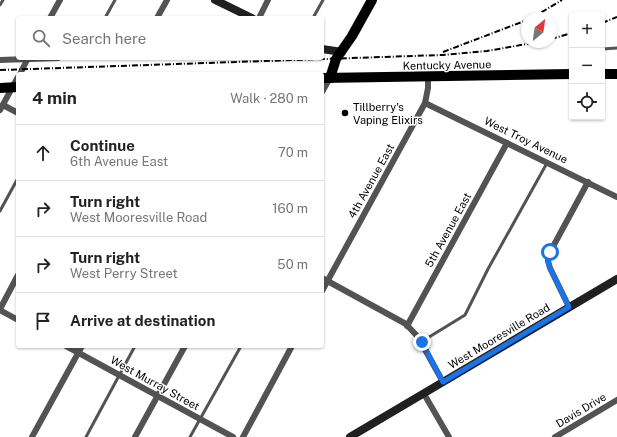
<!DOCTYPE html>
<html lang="en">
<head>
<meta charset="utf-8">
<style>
  :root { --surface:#fff; --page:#f6f6f6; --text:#222; --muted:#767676; --line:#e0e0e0 }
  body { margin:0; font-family:"Public Sans",sans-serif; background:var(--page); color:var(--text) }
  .controls { position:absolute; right:12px; top:12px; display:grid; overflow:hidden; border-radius:4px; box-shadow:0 1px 3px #0004 }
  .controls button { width:36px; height:36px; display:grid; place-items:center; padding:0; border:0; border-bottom:1px solid var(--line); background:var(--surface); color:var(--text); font:20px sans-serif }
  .compass { position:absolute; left:521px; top:12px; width:36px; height:36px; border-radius:50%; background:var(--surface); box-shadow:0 1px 3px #0004; rotate:29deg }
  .stop { position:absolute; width:12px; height:12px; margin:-9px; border:3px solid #1a73e8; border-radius:50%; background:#fff }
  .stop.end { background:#1a73e8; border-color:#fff; box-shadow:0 1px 4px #0008 }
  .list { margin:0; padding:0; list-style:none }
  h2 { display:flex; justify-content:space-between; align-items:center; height:52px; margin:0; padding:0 16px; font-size:17px }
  h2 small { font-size:13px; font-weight:400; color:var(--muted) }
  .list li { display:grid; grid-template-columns:26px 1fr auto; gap:12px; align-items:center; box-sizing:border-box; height:56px; padding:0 16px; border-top:1px solid var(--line) }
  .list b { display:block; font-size:15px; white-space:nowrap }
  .list p { margin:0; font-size:13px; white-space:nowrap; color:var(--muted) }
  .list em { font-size:13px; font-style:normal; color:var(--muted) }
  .icon { flex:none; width:22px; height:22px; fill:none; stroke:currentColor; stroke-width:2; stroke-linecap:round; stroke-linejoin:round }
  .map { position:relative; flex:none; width:617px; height:437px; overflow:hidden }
  .search { position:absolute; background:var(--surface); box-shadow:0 1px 3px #0004; left:16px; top:16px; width:308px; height:44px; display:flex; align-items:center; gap:10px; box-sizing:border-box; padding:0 14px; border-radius:4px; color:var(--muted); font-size:15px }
  .panel { position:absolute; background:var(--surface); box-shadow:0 1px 3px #0004; left:16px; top:72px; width:308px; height:276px; border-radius:4px }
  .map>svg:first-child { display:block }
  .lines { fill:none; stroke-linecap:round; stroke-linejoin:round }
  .lane { stroke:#535353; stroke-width:3 }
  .street { stroke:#535353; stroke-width:6 }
  .secondary { stroke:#202020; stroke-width:8 }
  .primary { stroke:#000; stroke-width:10 }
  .rail { stroke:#000; stroke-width:2; stroke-dasharray:6 2 1 2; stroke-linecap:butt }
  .route { stroke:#1a73e8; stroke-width:5 }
  .poi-dot { fill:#000; stroke:#fff; stroke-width:1.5 }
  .labels { text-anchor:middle; stroke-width:3; stroke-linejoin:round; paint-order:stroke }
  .street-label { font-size:11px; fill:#000; stroke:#fff }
  .poi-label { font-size:11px; fill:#000; stroke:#fff; text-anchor:start }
</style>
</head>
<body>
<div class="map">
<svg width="617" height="437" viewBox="0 0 617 437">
  <rect width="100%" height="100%" fill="#fff"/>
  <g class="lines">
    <!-- lane -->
    <g class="lane">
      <polyline points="0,5 3,0"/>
      <polyline points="105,18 115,0"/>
      <polyline points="313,18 323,0"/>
      <polyline points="602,49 617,48"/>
      <polyline points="0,211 18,178"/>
      <polyline points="421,342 465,315 488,269 547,163"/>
      <polyline points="86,437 135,346"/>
      <polyline points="190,437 241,346"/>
    </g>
    <!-- street -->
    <g class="street">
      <polyline points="50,18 60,0"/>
      <polyline points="157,18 167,0"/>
      <polyline points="259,18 268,0"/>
      <polyline points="0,60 58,58"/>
      <polyline points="20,74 28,58"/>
      <polyline points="322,92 330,78"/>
      <polyline points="425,103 617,197"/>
      <polyline points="3,105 18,113"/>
      <polyline points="0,110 18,77"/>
      <polyline points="322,278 406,324 418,337 443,382"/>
      <polyline points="322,291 425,103 428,88 428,77"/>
      <polyline points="569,307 550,268 548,261 549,254 588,182"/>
      <polyline points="0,309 18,275"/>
      <polyline points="0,310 18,320"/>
      <polyline points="407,326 507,143"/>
      <polyline points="66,346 233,437"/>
      <polyline points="424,394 449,437"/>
      <polyline points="32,437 82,346"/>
      <polyline points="135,437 185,346"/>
      <polyline points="243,437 292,346"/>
      <polyline points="555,437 617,400"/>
    </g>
    <!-- secondary -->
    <g class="secondary">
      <polyline points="215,0 252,18"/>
      <polyline points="322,49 342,52"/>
      <polyline points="350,437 617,279"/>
    </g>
    <!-- primary -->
    <g class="primary">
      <polyline points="602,74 617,74"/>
      <polyline points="322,78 572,74"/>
      <polyline points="330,78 336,59 352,36 372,0"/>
      <polyline points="0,88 18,87"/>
    </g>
    <!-- rail -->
    <g class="rail">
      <polyline points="532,18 562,0"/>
      <polyline points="602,23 617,17"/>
      <polyline points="551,39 572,33"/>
      <polyline points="443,52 527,20"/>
      <polyline points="0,70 442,55 487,51 538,42"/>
    </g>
  </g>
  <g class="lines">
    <!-- route -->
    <polyline class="route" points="422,342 443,382 569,307 550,268 548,261 550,252"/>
  </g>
  <!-- markers -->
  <circle class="poi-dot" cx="345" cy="113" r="4"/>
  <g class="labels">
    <!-- street labels -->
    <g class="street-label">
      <text transform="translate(447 65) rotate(-1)" y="4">Kentucky Avenue</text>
      <text transform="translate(526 140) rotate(26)" y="4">West Troy Avenue</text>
      <text transform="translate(371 181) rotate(-61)" y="4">4th Avenue East</text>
      <text transform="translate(448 230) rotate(-61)" y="4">5th Avenue East</text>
      <text transform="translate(499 336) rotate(-31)" y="4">West Mooresville Road</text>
      <text transform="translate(155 383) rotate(29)" y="4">West Murray Street</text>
      <text transform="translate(581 410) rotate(-31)" y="4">Davis Drive</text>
    </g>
    <!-- poi labels -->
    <g class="poi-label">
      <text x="353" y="111">Tillberry's<tspan x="353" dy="13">Vaping Elixirs</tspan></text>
    </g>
  </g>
</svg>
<div class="controls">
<button>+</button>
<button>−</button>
<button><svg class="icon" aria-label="locate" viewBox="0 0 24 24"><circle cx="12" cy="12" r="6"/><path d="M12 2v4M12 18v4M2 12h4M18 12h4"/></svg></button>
</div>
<svg class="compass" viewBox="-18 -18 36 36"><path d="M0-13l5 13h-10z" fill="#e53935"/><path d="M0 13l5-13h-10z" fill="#767676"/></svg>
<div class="stop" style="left:550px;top:252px"></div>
<div class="stop end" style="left:422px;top:342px"></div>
<div class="search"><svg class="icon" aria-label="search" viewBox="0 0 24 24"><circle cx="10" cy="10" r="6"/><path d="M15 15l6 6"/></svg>Search here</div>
<section class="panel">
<h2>4 min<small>Walk · 280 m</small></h2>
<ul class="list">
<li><svg class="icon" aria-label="ahead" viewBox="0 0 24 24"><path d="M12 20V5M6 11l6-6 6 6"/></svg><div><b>Continue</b><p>6th Avenue East</p></div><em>70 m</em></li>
<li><svg class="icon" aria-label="right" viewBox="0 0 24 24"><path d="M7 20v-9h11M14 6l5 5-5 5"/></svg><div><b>Turn right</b><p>West Mooresville Road</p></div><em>160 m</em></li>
<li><svg class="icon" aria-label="right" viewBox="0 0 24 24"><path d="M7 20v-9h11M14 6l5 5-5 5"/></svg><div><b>Turn right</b><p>West Perry Street</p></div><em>50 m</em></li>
<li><svg class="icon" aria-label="arrive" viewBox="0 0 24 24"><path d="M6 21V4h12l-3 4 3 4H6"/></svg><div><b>Arrive at destination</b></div></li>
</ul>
</section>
</div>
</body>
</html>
